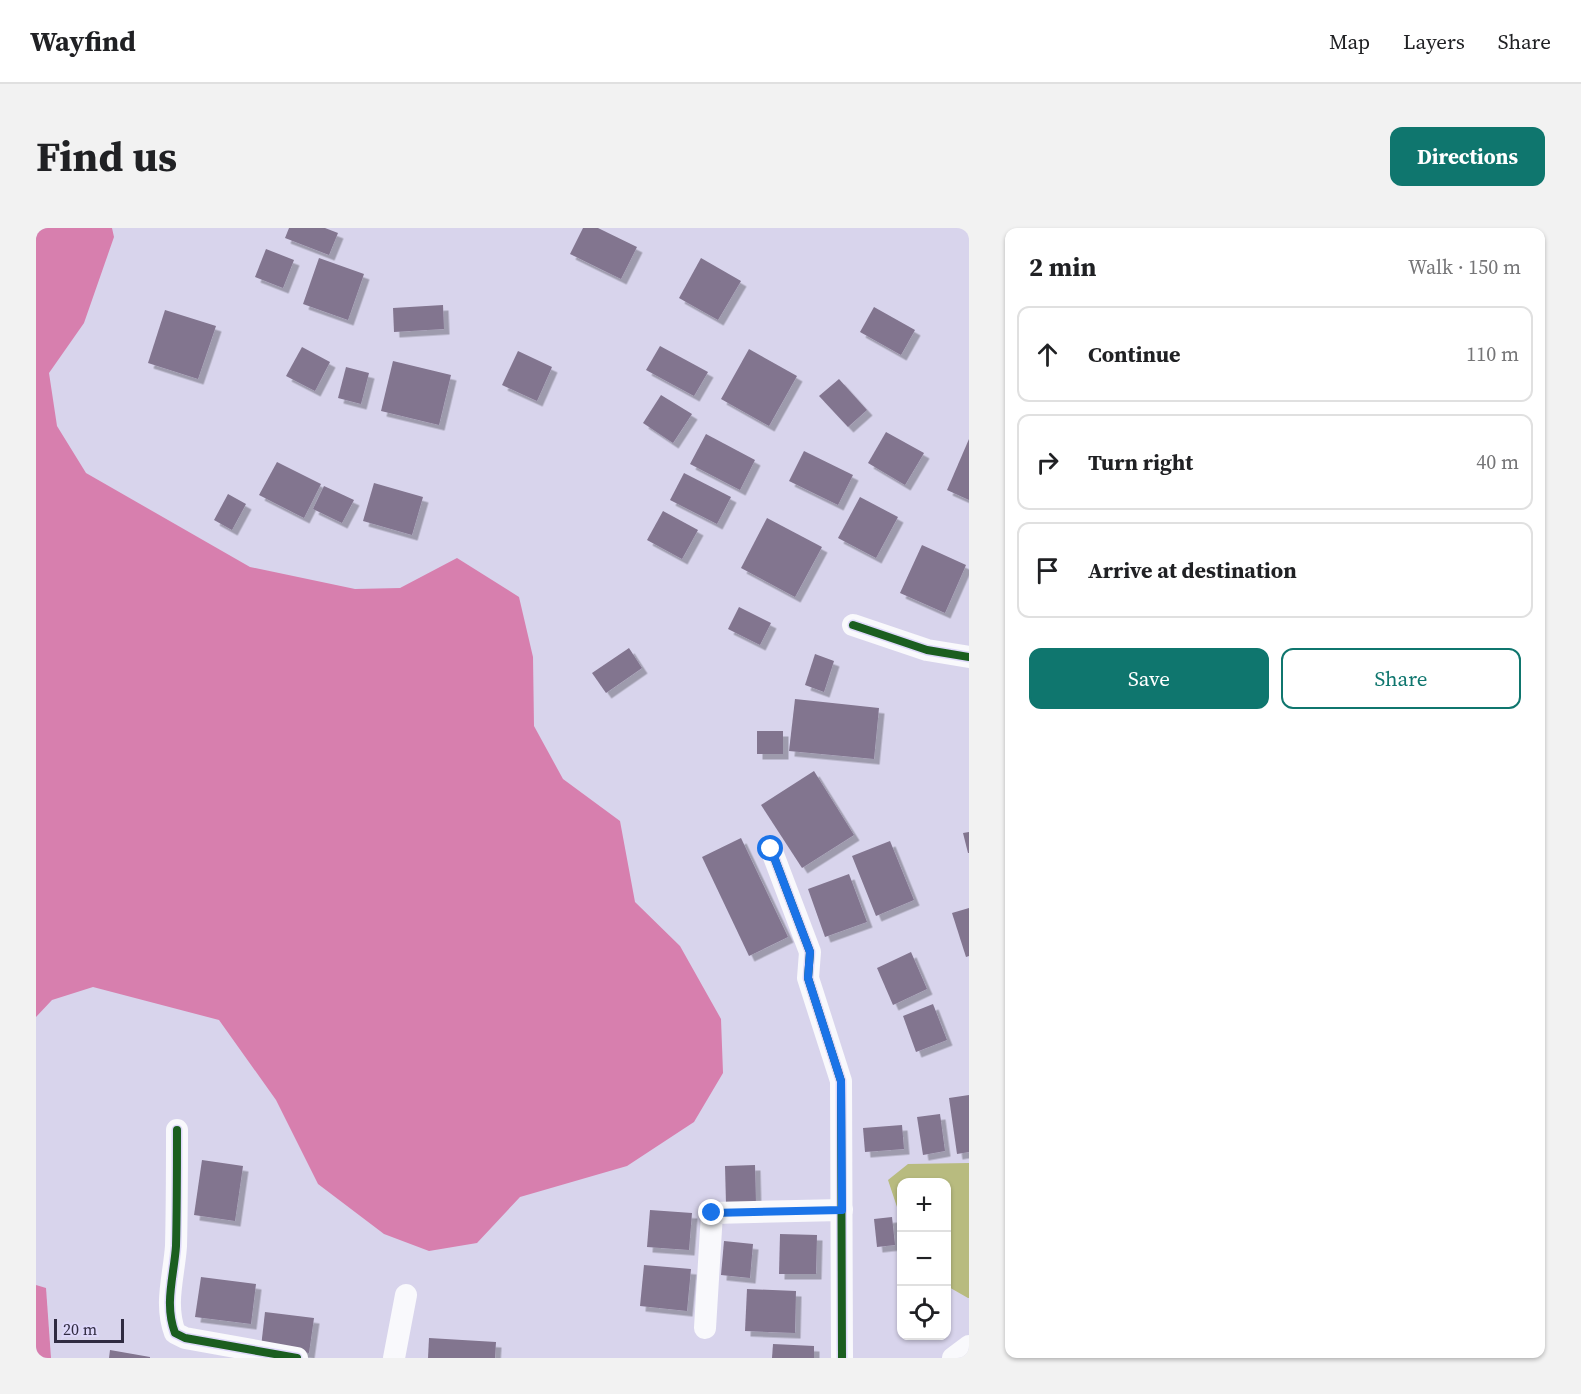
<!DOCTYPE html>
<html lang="en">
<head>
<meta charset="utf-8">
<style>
  :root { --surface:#fff; --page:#f2f2f2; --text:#202124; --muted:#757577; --line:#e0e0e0; --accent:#0f766e }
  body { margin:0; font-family:"Source Serif 4",serif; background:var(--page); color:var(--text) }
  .controls { position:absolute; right:18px; bottom:18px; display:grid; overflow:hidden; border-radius:12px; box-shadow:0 2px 4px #0004 }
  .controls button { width:54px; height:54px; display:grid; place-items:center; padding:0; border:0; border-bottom:2px solid var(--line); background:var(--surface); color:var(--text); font:30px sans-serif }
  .scale { position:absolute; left:18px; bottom:15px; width:70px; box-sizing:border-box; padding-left:6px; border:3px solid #302b41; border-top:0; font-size:16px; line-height:21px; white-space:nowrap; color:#302b41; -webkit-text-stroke:4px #ded8fa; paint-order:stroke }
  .stop { position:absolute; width:18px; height:18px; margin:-14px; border:4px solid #1a73e8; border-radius:50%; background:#fff }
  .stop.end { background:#1a73e8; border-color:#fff; box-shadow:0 2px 6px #0008 }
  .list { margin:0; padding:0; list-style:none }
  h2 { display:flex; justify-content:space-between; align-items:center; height:78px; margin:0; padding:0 24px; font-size:26px }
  h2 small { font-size:20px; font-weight:400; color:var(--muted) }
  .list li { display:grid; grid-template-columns:39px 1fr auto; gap:18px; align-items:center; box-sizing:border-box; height:96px; margin:0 12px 12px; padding:0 12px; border:2px solid var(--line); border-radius:12px }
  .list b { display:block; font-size:22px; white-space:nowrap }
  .list em { font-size:20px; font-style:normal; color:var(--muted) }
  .actions { display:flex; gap:12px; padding:18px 24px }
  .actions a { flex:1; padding:14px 0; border:2px solid var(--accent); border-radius:12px; text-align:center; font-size:21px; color:var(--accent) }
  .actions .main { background:var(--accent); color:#fff }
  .icon { flex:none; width:33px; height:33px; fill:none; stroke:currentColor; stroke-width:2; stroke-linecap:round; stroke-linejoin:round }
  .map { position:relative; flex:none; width:933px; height:1130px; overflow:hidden; border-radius:12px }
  header { display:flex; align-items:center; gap:36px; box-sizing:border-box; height:84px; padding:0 30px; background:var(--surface); border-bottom:2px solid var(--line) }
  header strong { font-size:28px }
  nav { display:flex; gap:33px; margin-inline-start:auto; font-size:21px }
  .intro { display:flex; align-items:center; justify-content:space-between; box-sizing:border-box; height:144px; padding:0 36px }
  h1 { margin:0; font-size:42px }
  .button { padding:15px 27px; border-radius:12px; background:var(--accent); color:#fff; font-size:21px; font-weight:700 }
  main { display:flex; gap:36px; padding:0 36px }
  aside { flex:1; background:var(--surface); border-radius:12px; box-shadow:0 2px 4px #0004 }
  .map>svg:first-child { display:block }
  .green { fill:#b8bb7f }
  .water { fill:#d77fae }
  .building { fill:#82758f; filter:url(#shadow) }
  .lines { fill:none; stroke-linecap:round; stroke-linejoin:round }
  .minor { stroke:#f9f9fc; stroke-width:22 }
  .cycleway-casing { stroke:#ded8fa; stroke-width:11 }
  .cycleway { stroke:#1b5e20; stroke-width:8 }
  .route { stroke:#1a73e8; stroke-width:8 }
</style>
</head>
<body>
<header>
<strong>Wayfind</strong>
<nav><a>Map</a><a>Layers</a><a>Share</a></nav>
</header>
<div class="intro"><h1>Find us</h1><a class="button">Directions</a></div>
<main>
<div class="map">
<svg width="933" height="1130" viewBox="0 0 933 1130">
  <defs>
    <filter id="shadow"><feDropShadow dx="5.5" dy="5.5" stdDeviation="0" flood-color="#0004"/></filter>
  </defs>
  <rect width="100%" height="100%" fill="#d8d4ec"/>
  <!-- green -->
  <polygon class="green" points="933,935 933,1070 932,1070 911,1058 910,954 866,954 865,991 852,952 872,936"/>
  <!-- water -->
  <g class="water">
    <polygon points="0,0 76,0 78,9 48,95 13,145 21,198 50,245 214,339 319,361 364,360 421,330 483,369 497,429 498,498 527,551 584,593 599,674 644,718 685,791 687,845 658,894 591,938 484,969 441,1015 393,1023 348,1006 282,956 240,872 183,792 57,759 16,772 0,789"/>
    <polygon points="0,1057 10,1060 15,1130 0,1130"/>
  </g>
  <!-- building -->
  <g class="building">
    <polygon points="253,0 289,0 302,5 293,27 249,10"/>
    <polygon points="547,0 562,0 601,19 585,51 534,26"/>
    <polygon points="230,21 258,32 247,60 219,49"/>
    <polygon points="283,30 328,46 312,92 267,76"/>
    <polygon points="665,30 705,53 682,92 643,70"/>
    <polygon points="407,77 408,101 358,104 357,80"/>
    <polygon points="838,79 879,102 865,127 824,104"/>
    <polygon points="129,82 180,98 162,151 112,135"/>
    <polygon points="624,118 672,144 658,168 610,142"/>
    <polygon points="266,119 294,134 279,163 250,148"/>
    <polygon points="713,121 761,148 733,198 685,171"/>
    <polygon points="482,123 516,139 501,173 466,157"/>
    <polygon points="357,133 415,147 403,197 345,183"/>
    <polygon points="310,139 333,145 325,176 302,170"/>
    <polygon points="803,151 831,182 812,199 783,168"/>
    <polygon points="625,167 656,186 637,215 607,195"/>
    <polygon points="850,204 888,225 869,257 832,235"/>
    <polygon points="670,206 719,232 704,262 654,236"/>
    <polygon points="933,211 933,272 911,262"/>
    <polygon points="768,223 817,247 802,277 753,253"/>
    <polygon points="241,234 285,256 268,290 223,267"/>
    <polygon points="648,245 695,269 681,296 634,272"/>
    <polygon points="338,255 387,269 376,307 327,293"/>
    <polygon points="288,258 318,272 306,295 277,281"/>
    <polygon points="192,266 210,276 196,302 178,292"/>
    <polygon points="824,269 862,289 840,330 802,310"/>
    <polygon points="627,283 662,302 646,331 611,312"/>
    <polygon points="731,290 786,319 759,369 705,340"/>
    <polygon points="886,317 930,337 909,385 864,365"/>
    <polygon points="703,379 735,395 724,417 692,401"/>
    <polygon points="593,420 606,440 570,465 556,445"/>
    <polygon points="779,426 798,433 788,464 769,457"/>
    <polygon points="759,471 843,480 838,531 753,523"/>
    <rect x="721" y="503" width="26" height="23"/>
    <polygon points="778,543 818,607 766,640 725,577"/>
    <polygon points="933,604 933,625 932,625 927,605"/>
    <polygon points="705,610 752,709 713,728 666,629"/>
    <polygon points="854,613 878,672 840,688 816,628"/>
    <polygon points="813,646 831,694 789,709 772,661"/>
    <polygon points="933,680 933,728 930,729 916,685"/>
    <polygon points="875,724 891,761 857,777 841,740"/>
    <polygon points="897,776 911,812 880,824 867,788"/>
    <polygon points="933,867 933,924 921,926 913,870"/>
    <polygon points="904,886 909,923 887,927 881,889"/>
    <polygon points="866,897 868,921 829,924 827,900"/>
    <polygon points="166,932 207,938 199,993 158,987"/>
    <polygon points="719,937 720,975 690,976 689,938"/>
    <polygon points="614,982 656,985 653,1022 611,1019"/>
    <polygon points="856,989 859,1017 841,1019 838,991"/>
    <polygon points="744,1006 781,1007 780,1046 743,1046"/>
    <polygon points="688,1013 717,1016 714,1050 685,1047"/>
    <polygon points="608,1037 655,1041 651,1083 604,1078"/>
    <polygon points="165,1049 220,1056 215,1096 159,1089"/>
    <polygon points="711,1061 760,1063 759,1105 709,1103"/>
    <polygon points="229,1084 278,1090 273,1125 225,1119"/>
    <polygon points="393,1110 460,1114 459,1130 392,1130"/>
    <polygon points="737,1116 778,1118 778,1130 736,1130"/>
    <polygon points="74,1122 114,1129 114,1130 73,1130"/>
  </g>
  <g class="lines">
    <!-- minor -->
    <g class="minor">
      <polyline points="817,397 891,422 933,429"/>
      <polyline points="735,621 774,724 772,750 805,853 806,1130"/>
      <path d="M141,902C141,941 141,979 140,1018C138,1048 128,1076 139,1105L149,1110L261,1130"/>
      <polyline points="669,1100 676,985 806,982"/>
      <polyline points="358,1130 370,1067"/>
      <polyline points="917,1130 933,1118"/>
    </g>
    <defs>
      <g id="cycleway">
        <polyline points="817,397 891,422 933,429"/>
        <polyline points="735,621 774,724 772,750 805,853 806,1130"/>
        <path d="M141,902C141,941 141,979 140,1018C138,1048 128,1076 139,1105L149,1110L261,1130"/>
      </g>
    </defs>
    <!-- cycleway casing -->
    <use href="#cycleway" class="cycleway-casing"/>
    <!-- cycleway -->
    <use href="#cycleway" class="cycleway"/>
  </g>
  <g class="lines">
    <!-- route -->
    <polyline class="route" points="676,985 806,982 805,853 772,750 774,724 735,621"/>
  </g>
</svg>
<div class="controls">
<button>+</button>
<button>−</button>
<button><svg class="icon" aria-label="locate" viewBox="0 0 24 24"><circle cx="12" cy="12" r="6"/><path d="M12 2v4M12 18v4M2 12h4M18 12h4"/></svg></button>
</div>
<div class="scale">20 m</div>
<div class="stop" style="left:735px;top:621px"></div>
<div class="stop end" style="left:676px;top:985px"></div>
</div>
<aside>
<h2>2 min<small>Walk · 150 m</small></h2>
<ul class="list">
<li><svg class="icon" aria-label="ahead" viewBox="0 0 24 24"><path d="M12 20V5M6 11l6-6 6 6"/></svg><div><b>Continue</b></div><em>110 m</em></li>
<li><svg class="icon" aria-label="right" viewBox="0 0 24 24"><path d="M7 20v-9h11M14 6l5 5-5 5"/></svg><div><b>Turn right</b></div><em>40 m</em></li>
<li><svg class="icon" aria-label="arrive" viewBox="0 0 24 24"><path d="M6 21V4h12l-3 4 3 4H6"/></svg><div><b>Arrive at destination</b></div></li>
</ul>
<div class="actions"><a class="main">Save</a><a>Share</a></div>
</aside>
</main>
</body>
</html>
